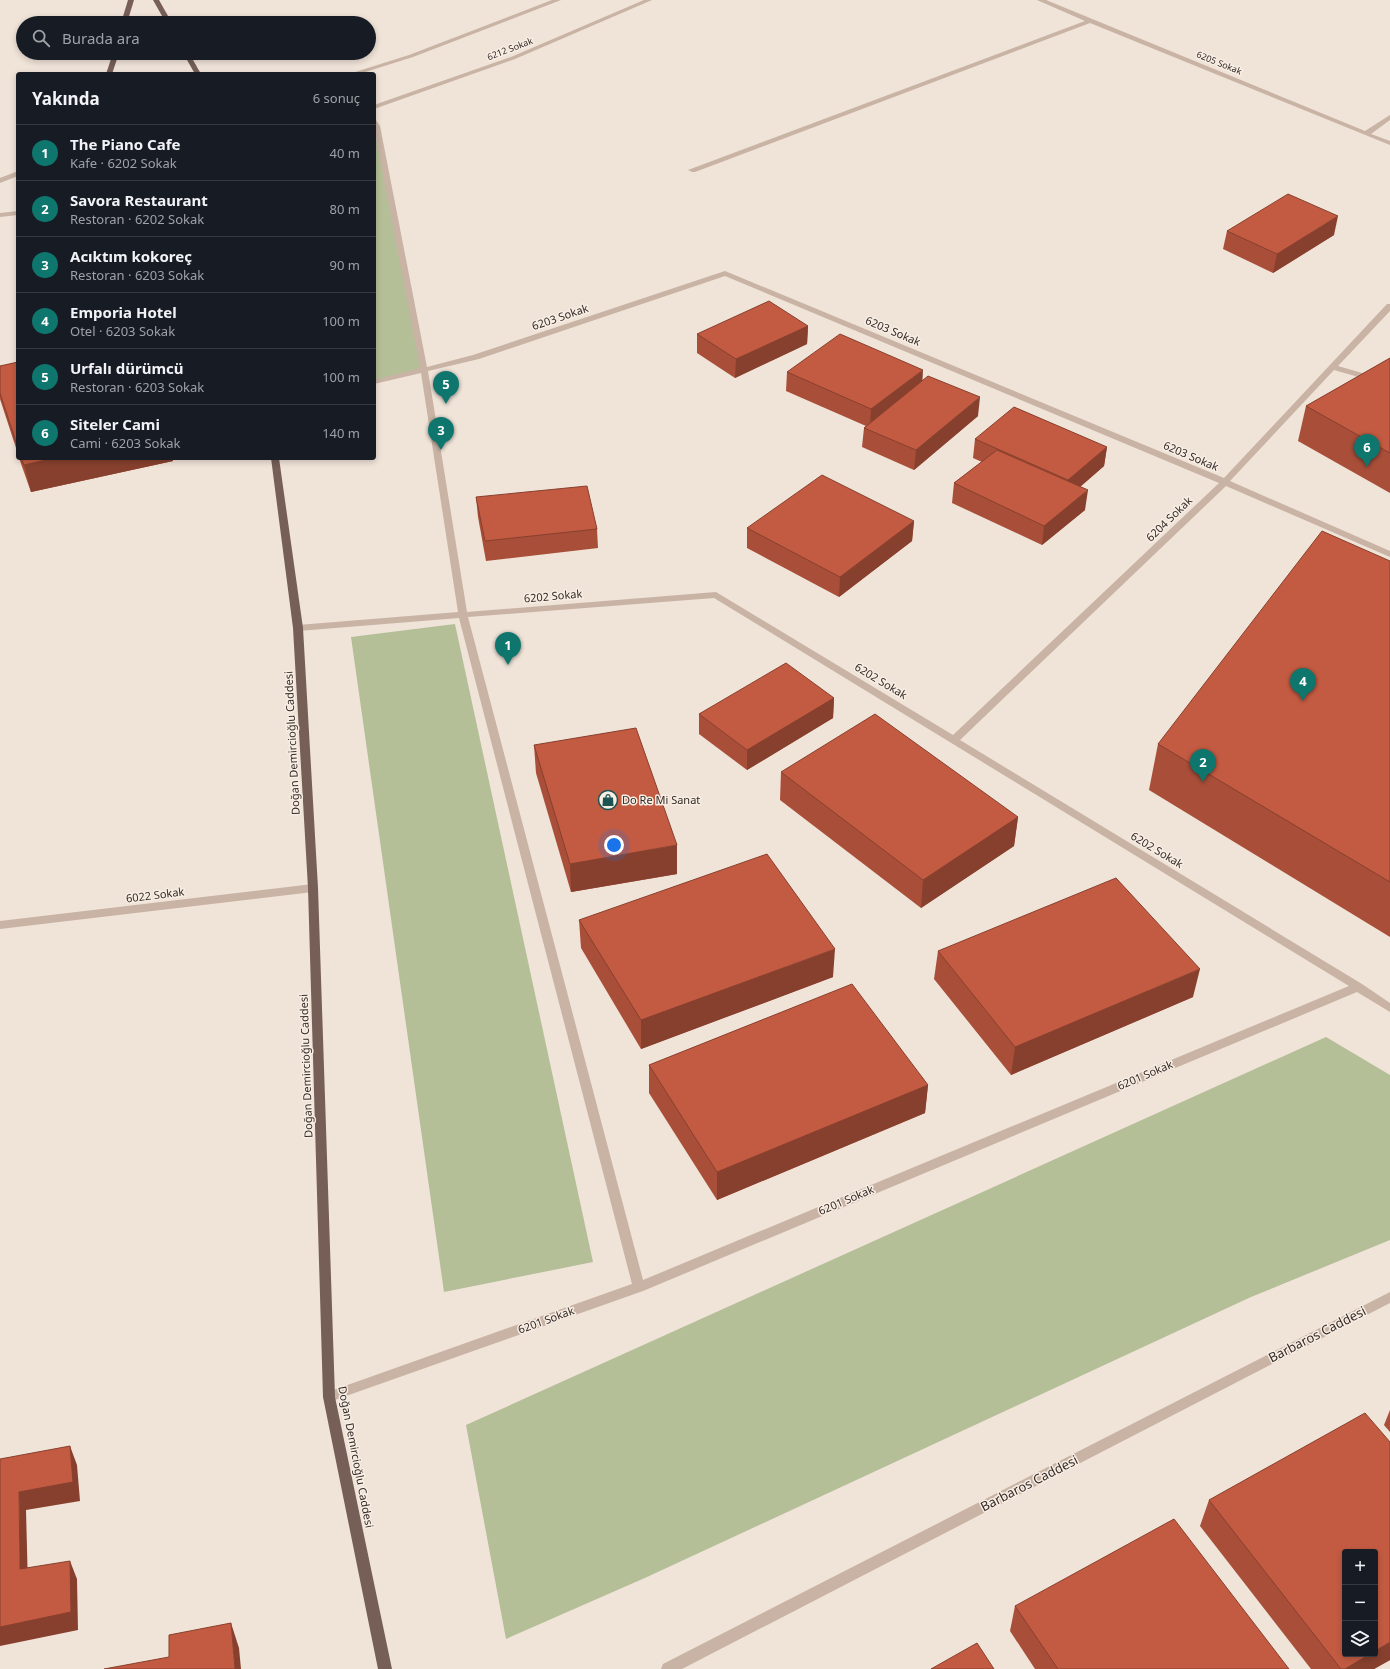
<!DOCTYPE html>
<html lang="tr">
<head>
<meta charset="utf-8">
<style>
  :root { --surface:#171b24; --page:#20242c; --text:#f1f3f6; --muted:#9ea1a6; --line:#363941; --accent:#0f766e }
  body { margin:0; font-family:"Noto Sans",sans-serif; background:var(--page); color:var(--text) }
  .controls { position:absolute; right:12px; bottom:12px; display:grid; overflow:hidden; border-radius:4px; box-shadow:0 2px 6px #0003 }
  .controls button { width:36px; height:36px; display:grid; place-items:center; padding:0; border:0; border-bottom:1px solid var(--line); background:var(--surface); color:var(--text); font:20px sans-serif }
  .you { position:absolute; left:614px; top:845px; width:14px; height:14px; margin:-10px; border:3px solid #fff; border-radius:50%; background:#1a73e8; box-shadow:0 0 0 6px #1a73e833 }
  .badge { display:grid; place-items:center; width:26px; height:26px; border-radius:50%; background:var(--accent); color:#fff; font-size:13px; font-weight:700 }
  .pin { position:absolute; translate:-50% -33px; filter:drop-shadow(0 1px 2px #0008) }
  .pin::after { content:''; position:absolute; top:21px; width:14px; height:12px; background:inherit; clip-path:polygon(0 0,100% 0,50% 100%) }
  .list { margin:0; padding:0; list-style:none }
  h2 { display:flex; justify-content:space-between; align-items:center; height:52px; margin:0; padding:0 16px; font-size:17px }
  h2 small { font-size:13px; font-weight:400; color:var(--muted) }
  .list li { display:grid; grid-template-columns:26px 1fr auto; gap:12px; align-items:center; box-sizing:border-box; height:56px; padding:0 16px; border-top:1px solid var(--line) }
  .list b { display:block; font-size:15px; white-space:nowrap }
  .list p { margin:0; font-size:13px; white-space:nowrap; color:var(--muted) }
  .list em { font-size:13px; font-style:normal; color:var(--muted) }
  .icon { flex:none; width:22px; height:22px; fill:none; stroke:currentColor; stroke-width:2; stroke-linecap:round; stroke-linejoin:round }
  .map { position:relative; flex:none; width:1390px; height:1669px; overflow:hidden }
  .search { position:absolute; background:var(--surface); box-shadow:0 2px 6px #0003; left:16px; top:16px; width:360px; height:44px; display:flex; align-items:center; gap:10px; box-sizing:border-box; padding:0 14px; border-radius:22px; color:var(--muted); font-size:15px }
  .panel { position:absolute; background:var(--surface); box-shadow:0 2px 6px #0003; left:16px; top:72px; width:360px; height:388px; border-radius:4px }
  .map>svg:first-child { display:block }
  .green { fill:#b4bf98 }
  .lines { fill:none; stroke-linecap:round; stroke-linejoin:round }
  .minor { fill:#c8b3a4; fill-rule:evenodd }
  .major { fill:#755f57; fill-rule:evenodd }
  .wall { fill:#a84e39 }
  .shaded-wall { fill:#88402e }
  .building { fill:#c35b42; stroke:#88402e }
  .labels { text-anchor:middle; stroke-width:3; stroke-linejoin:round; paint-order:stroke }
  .far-street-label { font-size:9px; fill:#332926; stroke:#f8eee4 }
  .street-label { font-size:11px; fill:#332926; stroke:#f8eee4 }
  .poi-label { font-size:11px; fill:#332926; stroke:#f8eee4; text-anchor:start }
  .near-street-label { font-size:13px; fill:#332926; stroke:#f8eee4 }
</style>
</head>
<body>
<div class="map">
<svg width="1390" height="1669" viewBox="0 0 1390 1669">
  <rect width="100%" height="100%" fill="#f0e3d8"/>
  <!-- green -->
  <g class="green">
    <polygon points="374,127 424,369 374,382"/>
    <polygon points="455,624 593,1262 444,1292 351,637"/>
    <polygon points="1326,1037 1390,1075 1390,1240 1251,1297 647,1577 506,1639 466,1425"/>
  </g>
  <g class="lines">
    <!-- minor -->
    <g class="minor">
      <polygon points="552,0 561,0 413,57 359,74 349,74 409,55"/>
      <polygon points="644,0 652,0 515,59 374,109 374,105 511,57"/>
      <polygon points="1037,0 1046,0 1365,131 1390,115 1390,120 1371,134 1390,141 1390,145 1090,23 695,172 692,172 688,170 1085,21"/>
      <path d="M374,119L376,120L380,126L427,367L473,355L725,271L1224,478L1387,304H1390V311L1338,366L1390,381V386L1334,370L1230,481L1390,551V557L1226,486L960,740L1362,984L1390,1003V1012L1357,992L643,1291L329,1402L325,1401L323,1397L325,1393L632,1284L459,618L298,631L293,628L298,625L458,612L421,373L374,384V380L420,368L374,128ZM725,276L1219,483L953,735L716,592L467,612L428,371L479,359ZM714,598L1349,986L643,1280L468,617Z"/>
      <polygon points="18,171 18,176 0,183 0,178"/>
      <polygon points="18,211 18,215 0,217 0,213"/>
      <polygon points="313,884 317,885 318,888 317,891 313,892 0,929 0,921"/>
      <polygon points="1390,1292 1390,1303 682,1669 661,1669 663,1664"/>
    </g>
    <!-- major -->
    <g class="major">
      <polygon points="128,0 134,0 127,23 121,23"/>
      <polygon points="153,0 159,0 172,23 166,23"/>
      <polygon points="113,53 119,53 112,74 106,74"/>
      <polygon points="183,53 189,53 201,74 195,74"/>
      <polygon points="271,458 279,458 303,628 318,888 335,1397 392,1669 378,1669 323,1397 308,888 293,628"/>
    </g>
  </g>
  <!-- wall -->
  <g class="wall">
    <polygon points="1227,231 1334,235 1273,273 1223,249"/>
    <polygon points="808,326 807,344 735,378 697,353 697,334"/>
    <polygon points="1390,358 1390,493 1298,441 1306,406"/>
    <polygon points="18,362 18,454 0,399 0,366"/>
    <polygon points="787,372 922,380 978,416 914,470 862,447 864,428 866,426 786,391"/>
    <polygon points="975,439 1107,447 1104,466 1080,487 1085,510 1042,545 952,503 954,483 982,462 973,458"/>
    <polygon points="19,458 173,458 173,461 31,492"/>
    <polygon points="476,497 597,529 598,548 486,561 478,517"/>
    <polygon points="914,521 912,541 839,597 747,548 747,528"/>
    <polygon points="1390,561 1390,937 1149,790 1158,744"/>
    <polygon points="834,698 833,718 747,770 699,734 699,714"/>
    <polygon points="534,745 677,874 571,892 536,773"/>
    <polygon points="781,772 1018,817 1014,846 921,908 780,800"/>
    <polygon points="579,920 833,977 641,1049 581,948"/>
    <polygon points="938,951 1193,997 1011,1075 934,979"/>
    <polygon points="649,1065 928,1085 925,1113 717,1200 649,1093"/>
    <polygon points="1390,1410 1390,1432 1384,1425"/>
    <polygon points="1209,1500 1390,1660 1374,1669 1311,1669 1200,1526"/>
    <polygon points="1015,1606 1289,1669 1035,1669 1010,1631"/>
  </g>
  <!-- shaded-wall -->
  <g class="shaded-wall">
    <polygon points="1338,216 1334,235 1273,273 1277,254"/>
    <polygon points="808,326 807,344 735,378 736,359"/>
    <polygon points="923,370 922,389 870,428 871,409"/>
    <polygon points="980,397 978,416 914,470 916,450"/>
    <polygon points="1107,447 1104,466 1066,499 1068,480"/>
    <polygon points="54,458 173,458 173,461 31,492 24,465"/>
    <polygon points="1088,490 1085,510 1042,545 1044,526"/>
    <polygon points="914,521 912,541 839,597 840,577"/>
    <polygon points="834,698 833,718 747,770 747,750"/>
    <polygon points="1018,817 1014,846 921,908 923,880"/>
    <polygon points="677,845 677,874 571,892 570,864"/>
    <polygon points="835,949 833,977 641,1049 641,1020"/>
    <polygon points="1200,969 1193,997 1011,1075 1015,1047"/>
    <polygon points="928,1085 925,1113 717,1200 717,1172"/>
    <polygon points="70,1446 77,1465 80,1501 26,1510 28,1587 20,1569 19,1492"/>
    <polygon points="70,1561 77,1579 78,1630 0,1646 0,1627"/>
    <polygon points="231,1623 239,1648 241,1669 235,1669"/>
    <polygon points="1390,1642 1390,1660 1374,1669 1345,1669 1370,1654 1375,1654 1375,1651"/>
  </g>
  <!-- building -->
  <g class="building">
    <polygon points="1288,194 1338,216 1277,254 1227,231"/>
    <polygon points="769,301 808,326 736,359 697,334"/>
    <polygon points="840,334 923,370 871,409 787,372"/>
    <polygon points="1390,358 1390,453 1306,406"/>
    <polygon points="18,362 18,448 0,393 0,366"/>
    <polygon points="928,376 980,397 916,450 864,428"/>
    <polygon points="1014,407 1107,447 1068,480 975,439"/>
    <polygon points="997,450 1088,490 1044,526 954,483"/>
    <polygon points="21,458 54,458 24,465"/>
    <polygon points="822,475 914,521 840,577 747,528"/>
    <polygon points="587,486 597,529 485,541 476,497"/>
    <polygon points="1322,531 1390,561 1390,882 1158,744"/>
    <polygon points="786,663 834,698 747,750 699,714"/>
    <polygon points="875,714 1018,817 923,880 781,772"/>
    <polygon points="636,728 677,845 570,864 534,745"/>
    <polygon points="767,854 835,949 641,1020 579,920"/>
    <polygon points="1116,878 1200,969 1015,1047 938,951"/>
    <polygon points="852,984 928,1085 717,1172 649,1065"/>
    <polygon points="1365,1413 1390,1442 1390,1642 1375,1651 1375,1552 1345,1552 1345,1654 1370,1654 1345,1669 1341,1669 1209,1500"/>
    <polygon points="70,1446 73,1482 19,1492 20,1569 70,1561 71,1612 0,1627 0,1459"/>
    <polygon points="1174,1519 1289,1669 1058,1669 1015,1606"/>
    <polygon points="231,1623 235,1669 104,1669 169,1657 169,1635"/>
    <polygon points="977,1643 994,1669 931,1669"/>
  </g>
  <!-- icons -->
  <defs>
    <symbol id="shop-ring" viewBox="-11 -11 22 22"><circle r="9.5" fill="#f8eee4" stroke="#1c5353" stroke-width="1.5"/><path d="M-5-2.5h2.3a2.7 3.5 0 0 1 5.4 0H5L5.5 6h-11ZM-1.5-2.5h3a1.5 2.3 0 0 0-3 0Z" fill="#1c5353"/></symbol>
  </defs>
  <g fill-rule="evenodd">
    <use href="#shop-ring" x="597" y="789" width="22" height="22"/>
  </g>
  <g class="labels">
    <!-- far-street labels -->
    <g class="far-street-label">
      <text transform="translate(510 49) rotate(-21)" y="3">6212 Sokak</text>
      <text transform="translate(1219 63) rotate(22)" y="3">6205 Sokak</text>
    </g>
    <!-- street labels -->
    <g class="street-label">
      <text transform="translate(560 317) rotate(-19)" y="4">6203 Sokak</text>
      <text transform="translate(893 331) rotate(23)" y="4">6203 Sokak</text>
      <text transform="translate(1191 456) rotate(23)" y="4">6203 Sokak</text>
      <text transform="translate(1169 519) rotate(-44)" y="4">6204 Sokak</text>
      <text transform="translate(553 596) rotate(-5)" y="4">6202 Sokak</text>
      <text transform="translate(881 681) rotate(31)" y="4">6202 Sokak</text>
      <text transform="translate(292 743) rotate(-93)" y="4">Doğan Demircioğlu Caddesi</text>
      <text transform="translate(1157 850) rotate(31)" y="4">6202 Sokak</text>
      <text transform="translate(155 895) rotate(-7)" y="4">6022 Sokak</text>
      <text transform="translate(306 1066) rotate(-92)" y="4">Doğan Demircioğlu Caddesi</text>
      <text transform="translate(1145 1075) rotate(-23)" y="4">6201 Sokak</text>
      <text transform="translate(846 1200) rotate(-23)" y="4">6201 Sokak</text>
      <text transform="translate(546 1320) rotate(-20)" y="4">6201 Sokak</text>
      <text transform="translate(356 1457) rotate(79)" y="4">Doğan Demircioğlu Caddesi</text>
    </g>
    <!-- poi labels -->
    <g class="poi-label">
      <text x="622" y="804">Do Re Mi Sanat</text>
    </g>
    <!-- near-street labels -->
    <g class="near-street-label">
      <text transform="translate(1317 1334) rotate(-27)" y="5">Barbaros Caddesi</text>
      <text transform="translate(1029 1483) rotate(-27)" y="5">Barbaros Caddesi</text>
    </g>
  </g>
</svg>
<div class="controls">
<button>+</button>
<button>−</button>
<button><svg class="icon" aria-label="layers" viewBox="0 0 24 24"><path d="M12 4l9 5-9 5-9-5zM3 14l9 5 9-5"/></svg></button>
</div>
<div class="you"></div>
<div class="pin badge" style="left:508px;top:665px">1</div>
<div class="pin badge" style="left:1203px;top:782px">2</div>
<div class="pin badge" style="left:441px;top:450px">3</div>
<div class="pin badge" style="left:1303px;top:701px">4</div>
<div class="pin badge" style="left:446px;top:404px">5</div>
<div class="pin badge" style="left:1367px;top:467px">6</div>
<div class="search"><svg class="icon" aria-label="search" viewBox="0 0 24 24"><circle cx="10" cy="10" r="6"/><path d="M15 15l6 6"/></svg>Burada ara</div>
<section class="panel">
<h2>Yakında<small>6 sonuç</small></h2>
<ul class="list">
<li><span class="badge">1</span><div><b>The Piano Cafe</b><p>Kafe · 6202 Sokak</p></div><em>40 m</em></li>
<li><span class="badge">2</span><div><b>Savora Restaurant</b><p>Restoran · 6202 Sokak</p></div><em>80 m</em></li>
<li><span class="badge">3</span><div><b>Acıktım kokoreç</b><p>Restoran · 6203 Sokak</p></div><em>90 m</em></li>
<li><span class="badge">4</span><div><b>Emporia Hotel</b><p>Otel · 6203 Sokak</p></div><em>100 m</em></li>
<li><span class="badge">5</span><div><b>Urfalı dürümcü</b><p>Restoran · 6203 Sokak</p></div><em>100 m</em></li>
<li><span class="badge">6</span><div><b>Siteler Cami</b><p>Cami · 6203 Sokak</p></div><em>140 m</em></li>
</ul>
</section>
</div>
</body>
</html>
